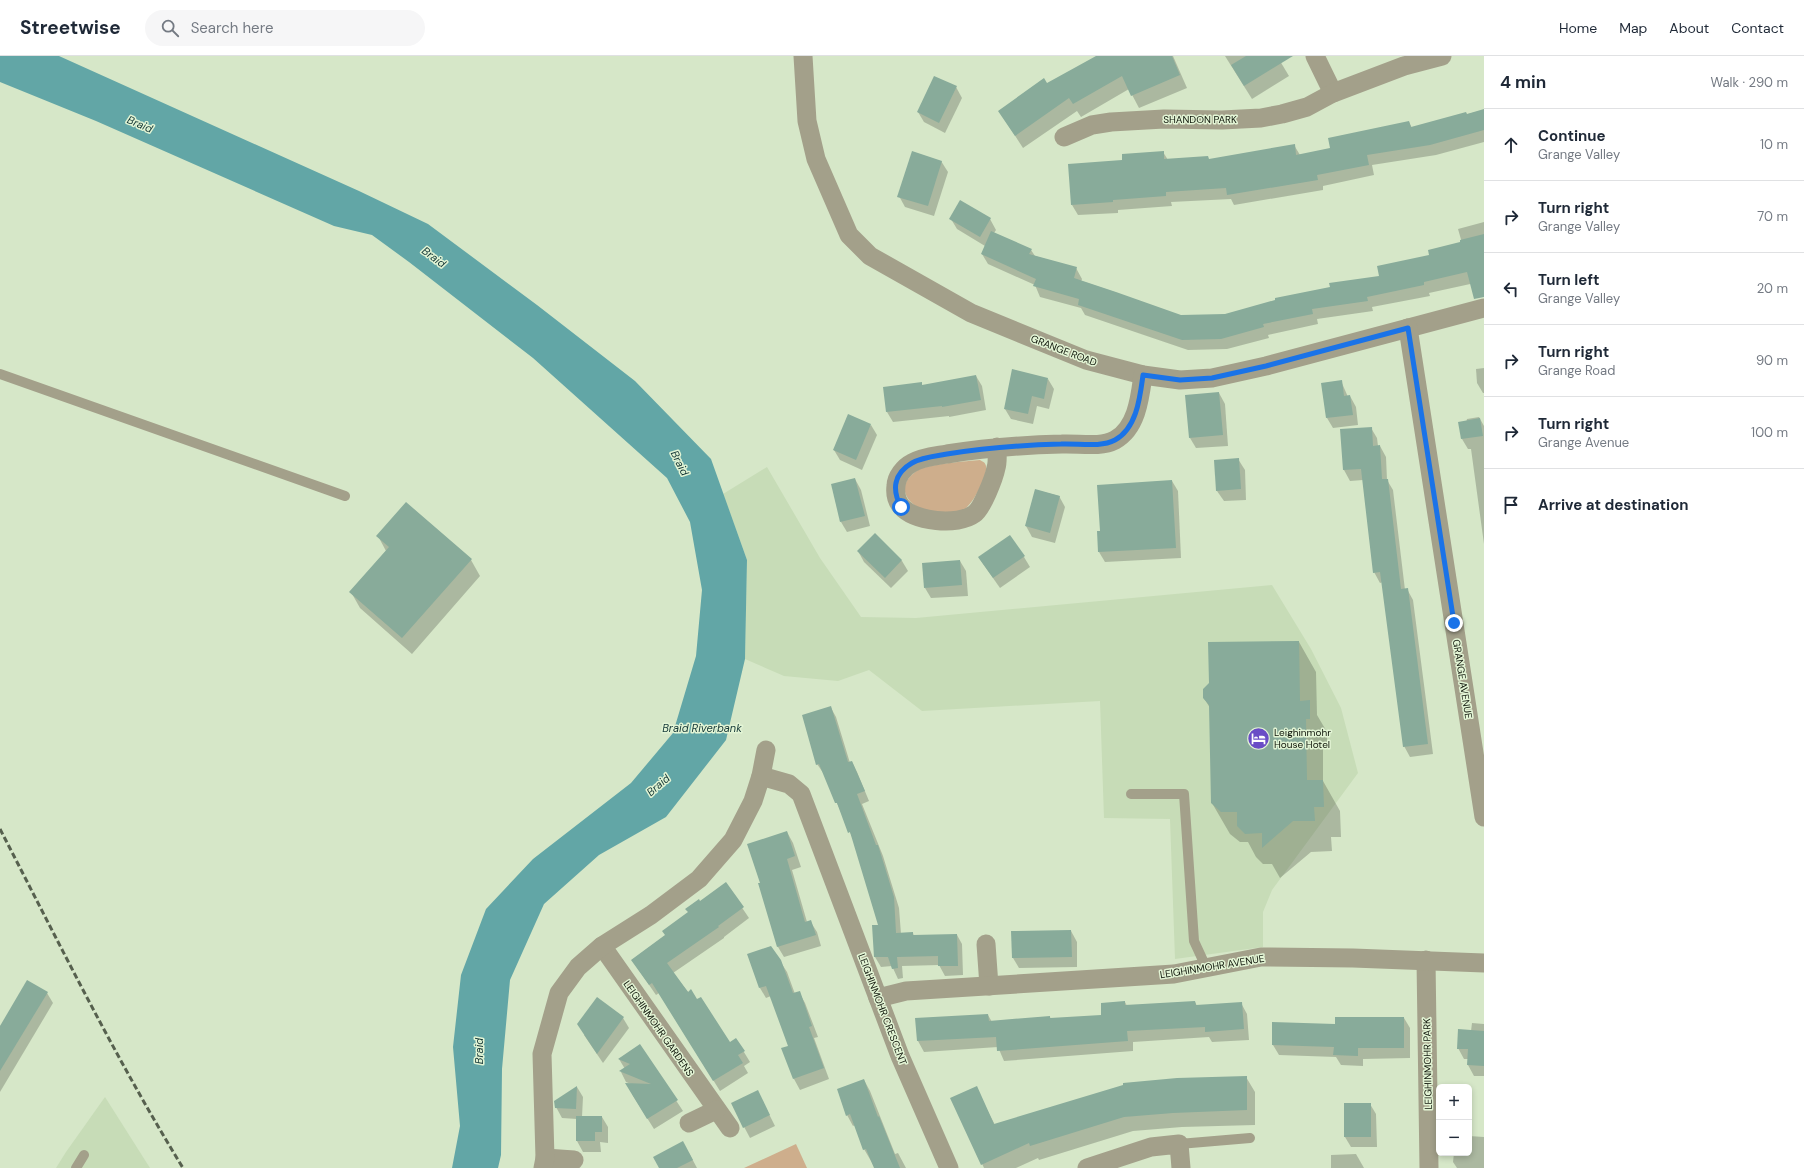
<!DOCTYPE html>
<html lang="en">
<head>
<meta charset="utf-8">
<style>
  :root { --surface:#fff; --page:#f6f6f7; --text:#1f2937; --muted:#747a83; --line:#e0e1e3 }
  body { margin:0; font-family:"DM Sans",sans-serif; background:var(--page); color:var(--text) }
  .controls { position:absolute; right:12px; bottom:12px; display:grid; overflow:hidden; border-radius:6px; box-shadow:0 2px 6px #0003 }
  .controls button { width:36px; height:36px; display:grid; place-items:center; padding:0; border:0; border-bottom:1px solid var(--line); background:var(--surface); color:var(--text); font:20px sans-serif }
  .stop { position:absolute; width:12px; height:12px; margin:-9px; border:3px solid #1a73e8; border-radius:50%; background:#fff }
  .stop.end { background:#1a73e8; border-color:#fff; box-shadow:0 1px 4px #0008 }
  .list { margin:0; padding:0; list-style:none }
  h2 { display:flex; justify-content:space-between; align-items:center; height:52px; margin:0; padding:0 16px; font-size:17px }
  h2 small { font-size:13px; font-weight:400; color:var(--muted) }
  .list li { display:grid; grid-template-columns:26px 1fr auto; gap:12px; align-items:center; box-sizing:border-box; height:72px; padding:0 16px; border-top:1px solid var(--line) }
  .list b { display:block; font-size:15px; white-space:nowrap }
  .list p { margin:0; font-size:13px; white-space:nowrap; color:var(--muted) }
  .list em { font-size:13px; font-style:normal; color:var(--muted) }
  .icon { flex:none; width:22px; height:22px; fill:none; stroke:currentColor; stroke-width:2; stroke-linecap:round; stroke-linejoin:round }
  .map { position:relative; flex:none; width:1484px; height:1112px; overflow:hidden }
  header { display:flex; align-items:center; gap:24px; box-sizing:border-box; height:56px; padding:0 20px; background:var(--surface); border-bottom:1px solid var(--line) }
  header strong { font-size:19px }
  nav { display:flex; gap:22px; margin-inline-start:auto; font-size:14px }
  .search { width:280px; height:36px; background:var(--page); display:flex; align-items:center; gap:10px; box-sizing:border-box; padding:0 14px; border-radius:22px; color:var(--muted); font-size:15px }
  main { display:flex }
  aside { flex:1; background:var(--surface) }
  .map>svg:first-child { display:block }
  .built { fill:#c7dcb7 }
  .green { fill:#ceae8c }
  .water { fill:#62a6a6 }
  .shadow { fill:#0003 }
  .building { fill:#88ab9a }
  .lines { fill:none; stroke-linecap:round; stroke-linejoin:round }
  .service { stroke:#a3a08a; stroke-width:10 }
  .minor { stroke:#a3a08a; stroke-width:19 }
  .rail { stroke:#56604e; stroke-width:3; stroke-dasharray:6 3; stroke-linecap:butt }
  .route { stroke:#1a73e8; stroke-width:5 }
  .labels { text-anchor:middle; stroke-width:3; stroke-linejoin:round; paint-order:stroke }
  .street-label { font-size:10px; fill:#10160b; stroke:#e3f5d5 }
  .poi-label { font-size:10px; fill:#10160b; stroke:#e3f5d5; text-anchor:start }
  .water-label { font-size:11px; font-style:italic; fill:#143737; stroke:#e3f5d5 }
</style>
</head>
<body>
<header>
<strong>Streetwise</strong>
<div class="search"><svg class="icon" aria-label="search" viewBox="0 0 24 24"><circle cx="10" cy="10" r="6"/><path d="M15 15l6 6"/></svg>Search here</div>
<nav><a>Home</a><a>Map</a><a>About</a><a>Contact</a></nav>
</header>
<main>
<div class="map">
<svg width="1484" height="1112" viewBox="0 0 1484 1112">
  <rect width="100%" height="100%" fill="#d6e7c8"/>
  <!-- built -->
  <g class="built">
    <polygon points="767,411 820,502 861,561 916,562 1272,529 1311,593 1341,652 1358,717 1272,834 1263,856 1263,891 1175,903 1170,763 1104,762 1100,645 922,655 869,614 838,625 784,620 745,603 747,504 723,438"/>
    <polygon points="105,1041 150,1112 56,1112 66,1096"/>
  </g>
  <!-- green -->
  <g class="green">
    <path d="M980,404C983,406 985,406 986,410C988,420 972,450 963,454C957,457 946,457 939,457C912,457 888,431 920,413C931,408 967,405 980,404Z"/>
    <polygon points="796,1088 807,1112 744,1112"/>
  </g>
  <!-- water -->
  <polygon class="water" points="0,0 59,0 359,135 428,168 537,249 635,325 711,403 747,504 745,603 726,684 666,761 599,799 544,848 510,924 502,1013 501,1099 498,1112 452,1112 460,1070 453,991 461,919 486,853 533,803 631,727 673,677 696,600 702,534 690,466 667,422 533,302 409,206 372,179 334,170 96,65 0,26"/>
  <!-- shadow -->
  <g class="shadow">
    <polygon points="1106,0 1173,0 1187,32 1139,52 1129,33 1081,61 1077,55 1023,92 999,55 1047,28"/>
    <polygon points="1225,0 1277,0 1289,20 1252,43"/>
    <polygon points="956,31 962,42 945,77 924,66 918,56"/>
    <polygon points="1484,54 1484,86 1436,99 1372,109 1374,119 1323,130 1323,134 1234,149 1231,143 1171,146 1172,150 1118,154 1118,157 1078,159 1072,149 1123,105 1163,96 1168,104 1209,104 1294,89 1300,99 1331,93 1409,66 1412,72"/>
    <polygon points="941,105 948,116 934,160 905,151 899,140"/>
    <polygon points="951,163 990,163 996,174 994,177 1031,194 1035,200 1076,212 1082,223 1081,226 1181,260 1225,259 1380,221 1462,187 1458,173 1484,166 1484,225 1429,237 1430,240 1372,251 1373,255 1317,263 1318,268 1268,279 1269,282 1227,293 1188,294 1085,259 1081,252 1040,241 1035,229 988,208 982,198 985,190 957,173"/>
    <polygon points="1484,312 1484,337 1483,337 1477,327 1476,313"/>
    <polygon points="976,320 982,330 986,354 949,361 949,360 893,366 887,356 884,332 921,327 923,330"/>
    <polygon points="1048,323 1054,333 1049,353 1037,350 1033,368 1011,363 1005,353"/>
    <polygon points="1341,325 1348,341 1350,340 1356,351 1358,369 1333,372 1327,362"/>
    <polygon points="1219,337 1225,348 1228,390 1196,392 1190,382"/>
    <polygon points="1479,361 1484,370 1484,488 1471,393 1468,393 1462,383 1467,363"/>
    <polygon points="871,369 877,379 862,414 840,404 834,394"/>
    <polygon points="1371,372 1377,382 1378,390 1380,390 1386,401 1387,424 1393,434 1405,534 1407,533 1413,544 1433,698 1410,701 1404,690 1383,526 1380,527 1374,516 1363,424 1350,425 1344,414 1341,374"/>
    <polygon points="1238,403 1245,414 1246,444 1224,445 1217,435"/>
    <polygon points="855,423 861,434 870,470 847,476 841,466"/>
    <polygon points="1172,425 1178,435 1181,502 1105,506 1099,496"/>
    <polygon points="1036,434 1059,440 1065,451 1055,487 1032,481 1026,470"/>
    <polygon points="875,478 902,505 908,515 891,532 864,506 858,495"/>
    <polygon points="378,480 471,504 480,520 412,598 360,552 351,536 386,495"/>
    <polygon points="1024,501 1030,511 1000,532 979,502"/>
    <polygon points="960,505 966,515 968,540 931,542 925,532"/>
    <polygon points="1299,586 1316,616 1317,659 1327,676 1327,693 1323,693 1323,725 1340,755 1341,781 1331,781 1332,795 1311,796 1280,822 1272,808 1263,808 1256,801 1248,786 1240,786 1230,778 1212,747 1210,652 1204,642"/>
    <polygon points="831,652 836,661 850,707 852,706 857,716 869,745 862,748 883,800 899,852 901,878 913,877 914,880 957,879 962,888 963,919 945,920 939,909 902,910 903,922 898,923 892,910 881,911 875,901 880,870 853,783 824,718 817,708"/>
    <polygon points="787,776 793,787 801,811 792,814 807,866 810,865 817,876 821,890 784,901 778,891 761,827"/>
    <polygon points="726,828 749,862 724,881 724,882 673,917 729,987 736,983 750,1006 744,1010 748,1017 720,1035 659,937 656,939 632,904 666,879 700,846"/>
    <polygon points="1071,875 1077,886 1077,911 1019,912 1013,902"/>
    <polygon points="748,899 780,905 787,916 795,938 799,936 805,947 818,981 814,982 829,1023 800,1034 794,1023 783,993 790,990 771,940 766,942 760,932"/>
    <polygon points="47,937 53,947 0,1036 0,970"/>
    <polygon points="1125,946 1127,950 1195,946 1197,950 1241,947 1247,958 1249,984 1212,986 1209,981 1133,986 1133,995 1004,1005 998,991 924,996 918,985 916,963 988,959 992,966 1050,961 1051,963 1102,960"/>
    <polygon points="623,962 629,972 603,1007 584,979"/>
    <polygon points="1404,962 1410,972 1410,1002 1363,1003 1363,1010 1341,1009 1336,1001 1279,999 1273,989 1336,969"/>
    <polygon points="1472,967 1484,968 1484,1020 1474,1020 1468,1009 1469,1003 1464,1003 1458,992 1471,975"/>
    <polygon points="640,990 683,1055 654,1073 632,1038 631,1028 626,1026 621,1016 625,1013 619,1003"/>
    <polygon points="1246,1021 1255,1036 1255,1069 1182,1071 1133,1075 1039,1104 1038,1102 1016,1112 984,1112 952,1043 976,1032 995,1069"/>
    <polygon points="864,1024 870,1035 895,1098 898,1097 906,1112 875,1112 864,1093 855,1069 853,1070 847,1059"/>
    <polygon points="577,1031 583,1041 582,1061 602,1061 608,1071 608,1087 600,1086 601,1096 583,1096 577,1085 577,1063 562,1062 556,1051"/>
    <polygon points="763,1046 775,1070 750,1082 732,1048"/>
    <polygon points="1370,1048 1376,1058 1377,1091 1351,1091 1345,1081"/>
    <polygon points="1469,1080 1484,1081 1484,1112 1457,1112 1453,1106 1454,1097 1469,1097"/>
    <polygon points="689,1097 697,1112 660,1112"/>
    <polygon points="1356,1098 1364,1112 1331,1112 1331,1099"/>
  </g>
  <!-- building -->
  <g class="building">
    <polygon points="1096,0 1172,0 1180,19 1131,40 1122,20 1073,48 1069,42 1015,80 998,55 1044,22 1047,27"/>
    <polygon points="1246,0 1293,0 1244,30 1231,9"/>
    <polygon points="934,20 957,30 939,67 917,56"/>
    <polygon points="1484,53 1484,74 1430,89 1367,99 1369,109 1317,119 1318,124 1227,139 1226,132 1166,136 1166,140 1113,144 1113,146 1071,149 1068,108 1122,104 1122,98 1164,95 1164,103 1208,100 1209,103 1295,88 1296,99 1330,92 1328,82 1409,65 1411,71 1466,56 1467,58"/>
    <polygon points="912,95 942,105 928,150 897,141"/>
    <polygon points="960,144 991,162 980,181 949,163"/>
    <polygon points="991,175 1032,193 1029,198 1077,211 1074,222 1116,236 1181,259 1225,258 1275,244 1275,242 1330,231 1329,227 1379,220 1377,210 1429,199 1428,194 1460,186 1460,184 1484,178 1484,241 1474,243 1467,216 1424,226 1424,229 1367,241 1368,245 1312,253 1313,258 1263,268 1264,271 1221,283 1182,284 1078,249 1079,243 1033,230 1036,223 981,198"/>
    <polygon points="1012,313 1048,322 1044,343 1032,340 1028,358 1004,353"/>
    <polygon points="976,319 981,344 942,351 942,350 886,356 883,331 922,326 922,329"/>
    <polygon points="1342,324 1344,340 1350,339 1353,359 1326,362 1321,327"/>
    <polygon points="1219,336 1223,379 1189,382 1185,339"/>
    <polygon points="848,358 871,368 856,404 833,394"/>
    <polygon points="1480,362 1483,380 1461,383 1458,366"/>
    <polygon points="1372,371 1373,390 1380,389 1382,423 1388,423 1401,533 1408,532 1428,688 1403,691 1380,516 1373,517 1361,413 1343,414 1340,373"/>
    <polygon points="1239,402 1241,433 1216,435 1214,404"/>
    <polygon points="855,422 865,460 840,466 831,428"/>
    <polygon points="1172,424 1176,492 1098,496 1097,475 1100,475 1097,429"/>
    <polygon points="1035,433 1060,440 1050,477 1025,470"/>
    <polygon points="406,446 472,503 402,582 349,536 389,491 376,480"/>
    <polygon points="875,477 902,504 885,522 857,495"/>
    <polygon points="1010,479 1025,500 993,522 978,501"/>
    <polygon points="960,504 962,529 924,532 922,507"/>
    <polygon points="1299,585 1300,645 1310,644 1310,663 1306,663 1307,724 1323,724 1324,751 1314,751 1315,765 1293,765 1262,792 1262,777 1245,778 1237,770 1237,756 1221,756 1211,747 1209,649 1203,642 1203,633 1209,627 1208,586"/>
    <polygon points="831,650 848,706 852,705 865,735 857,738 876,789 878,789 894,841 896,877 913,876 913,879 957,878 958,910 938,910 938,900 897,901 898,912 892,913 888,901 874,901 872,869 878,869 850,776 848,777 837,747 835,747 819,708 816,709 802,659"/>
    <polygon points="787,775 795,800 787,803 805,866 811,864 816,879 777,891 758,827 760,827 747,788"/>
    <polygon points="726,826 744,851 718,870 719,871 667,907 688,936 691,933 697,943 701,941 730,986 736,982 745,995 738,999 743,1007 713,1025 652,927 649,929 631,904 665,879 662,875 688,856 685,853 699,843 700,845"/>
    <polygon points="1071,874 1072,901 1012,902 1011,875"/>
    <polygon points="771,890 781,904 793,937 800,935 812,970 809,971 824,1012 793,1023 781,992 788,990 766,930 759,932 747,898"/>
    <polygon points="27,924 48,936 0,1015 0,970"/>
    <polygon points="597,941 624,961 597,998 577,968"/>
    <polygon points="1125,945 1125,949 1195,945 1196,949 1242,946 1244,973 1205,976 1205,971 1127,975 1128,985 997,995 996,981 917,985 915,962 988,958 989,965 1050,960 1050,962 1101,959 1101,947"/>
    <polygon points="1335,961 1404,961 1404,992 1358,992 1358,1000 1333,999 1334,991 1272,989 1272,966 1335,968"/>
    <polygon points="1458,973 1484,975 1484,1010 1467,1009 1468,993 1457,993"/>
    <polygon points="640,988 678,1044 647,1063 625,1027 651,1028 619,1015 630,1008 618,1003"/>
    <polygon points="1247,1020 1247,1054 1173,1057 1124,1061 1030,1090 1029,1087 981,1109 950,1042 977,1030 994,1068 1123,1029 1123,1027 1177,1022"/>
    <polygon points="864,1023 878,1061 879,1060 900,1112 874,1112 866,1093 863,1094 850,1058 846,1060 837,1033"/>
    <polygon points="577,1030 576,1053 555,1052 554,1045"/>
    <polygon points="758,1034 770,1059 743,1072 731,1047"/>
    <rect x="1344" y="1047" width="27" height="34"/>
    <polygon points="576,1060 602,1060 602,1076 595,1076 595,1085 576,1085"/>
    <polygon points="683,1085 693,1104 677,1112 659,1112 653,1101"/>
  </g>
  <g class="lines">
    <!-- service -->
    <g class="service">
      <polyline points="0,318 345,440"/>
      <polyline points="1131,738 1184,738 1194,885 1206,911"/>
      <polyline points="1179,1088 1250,1082"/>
      <polyline points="76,1112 84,1099"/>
    </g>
    <!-- minor -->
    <g class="minor">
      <polyline points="803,0 807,65 816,103 849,179 870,200 971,257 1086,304 1143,319 1180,324 1212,322 1266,310 1484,252"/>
      <polyline points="1315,0 1333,37"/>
      <polyline points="1064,81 1092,69 1111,66 1164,63 1222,64 1261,62 1282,58 1307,51 1333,37 1404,10 1442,0"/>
      <polyline points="1408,272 1484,761"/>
      <path d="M997,391C997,398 998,406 996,412C994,422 982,453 974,458C958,470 914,466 901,450C896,444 895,438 896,430C896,421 904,411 912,407C922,401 936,400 947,398C985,392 1023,389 1062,388C1078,387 1100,392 1115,384C1137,372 1140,341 1143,319"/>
      <polyline points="761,720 789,728 801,738 900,1000 949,1112"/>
      <polyline points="986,888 989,930"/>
      <polyline points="602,890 730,1072"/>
      <polyline points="1426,904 1429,1112"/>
      <polyline points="878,942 906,935 1174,918 1261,901 1353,902 1484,907"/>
      <polyline points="689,1067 716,1054"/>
      <polyline points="545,1102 574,1104"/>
      <polyline points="543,1112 545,1102 542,998 559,937 578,911 602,890 651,859 699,823 733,784 753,745 761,720 766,694"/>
      <polyline points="1087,1112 1151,1091 1179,1088 1181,1112"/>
    </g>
    <!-- rail -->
    <path class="rail" d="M0,773C59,887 116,1003 183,1112"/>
  </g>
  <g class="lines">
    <!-- route -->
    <path class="route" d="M901,451C892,434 893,418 912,407C922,401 936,400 947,398C985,392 1023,389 1061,388C1078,387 1100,392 1115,384C1137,372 1140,341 1143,319L1180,324L1212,322L1266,310L1408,272L1454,567"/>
  </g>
  <!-- icons -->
  <defs>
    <symbol id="hotel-disc" viewBox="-11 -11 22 22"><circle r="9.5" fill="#6a4dc6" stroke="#e3f5d5"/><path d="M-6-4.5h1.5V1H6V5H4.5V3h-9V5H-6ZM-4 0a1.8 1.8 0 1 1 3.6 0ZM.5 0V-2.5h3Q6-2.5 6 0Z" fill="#fff"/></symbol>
  </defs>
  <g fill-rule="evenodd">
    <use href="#hotel-disc" x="1246" y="670" width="25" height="25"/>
  </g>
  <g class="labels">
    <!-- street labels -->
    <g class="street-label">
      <text x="1200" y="67">SHANDON PARK</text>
      <text transform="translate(1064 294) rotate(21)" y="4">GRANGE ROAD</text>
      <text transform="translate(1463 623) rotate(81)" y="4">GRANGE AVENUE</text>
      <text transform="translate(1212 910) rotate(-9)" y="4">LEIGHINMOHR AVENUE</text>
      <text transform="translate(883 953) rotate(69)" y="4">LEIGHINMOHR CRESCENT</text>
      <text transform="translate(659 972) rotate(55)" y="4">LEIGHINMOHR GARDENS</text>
      <text transform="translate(1427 1008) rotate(-91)" y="4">LEIGHINMOHR PARK</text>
    </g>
    <!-- poi labels -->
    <g class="poi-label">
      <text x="1274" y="680">Leighinmohr<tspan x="1274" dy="12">House Hotel</tspan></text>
    </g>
    <!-- water labels -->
    <g class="water-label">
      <text transform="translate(140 68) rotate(23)" y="4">Braid</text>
      <text transform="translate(434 201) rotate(37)" y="4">Braid</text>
      <text transform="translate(680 407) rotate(63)" y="4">Braid</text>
      <text x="702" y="676">Braid Riverbank</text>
      <text transform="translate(658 729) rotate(-41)" y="4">Braid</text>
      <text transform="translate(479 995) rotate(-90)" y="4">Braid</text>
    </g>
  </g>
</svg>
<div class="controls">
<button>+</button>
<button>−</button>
</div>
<div class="stop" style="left:901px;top:451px"></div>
<div class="stop end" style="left:1454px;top:567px"></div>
</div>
<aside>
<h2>4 min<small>Walk · 290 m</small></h2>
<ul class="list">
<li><svg class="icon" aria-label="ahead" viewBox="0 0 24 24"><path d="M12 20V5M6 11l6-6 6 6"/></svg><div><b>Continue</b><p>Grange Valley</p></div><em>10 m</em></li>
<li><svg class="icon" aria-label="right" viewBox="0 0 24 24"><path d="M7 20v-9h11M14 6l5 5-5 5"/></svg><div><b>Turn right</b><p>Grange Valley</p></div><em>70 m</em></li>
<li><svg class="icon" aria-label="left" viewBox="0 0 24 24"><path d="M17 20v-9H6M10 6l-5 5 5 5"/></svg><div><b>Turn left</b><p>Grange Valley</p></div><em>20 m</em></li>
<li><svg class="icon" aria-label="right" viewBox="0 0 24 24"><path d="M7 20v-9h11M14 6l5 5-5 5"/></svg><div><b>Turn right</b><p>Grange Road</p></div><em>90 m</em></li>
<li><svg class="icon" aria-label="right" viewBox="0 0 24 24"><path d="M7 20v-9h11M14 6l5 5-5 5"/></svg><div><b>Turn right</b><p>Grange Avenue</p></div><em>100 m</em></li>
<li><svg class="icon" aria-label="arrive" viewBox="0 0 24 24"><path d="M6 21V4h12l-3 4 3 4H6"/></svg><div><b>Arrive at destination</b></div></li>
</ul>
</aside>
</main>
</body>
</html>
